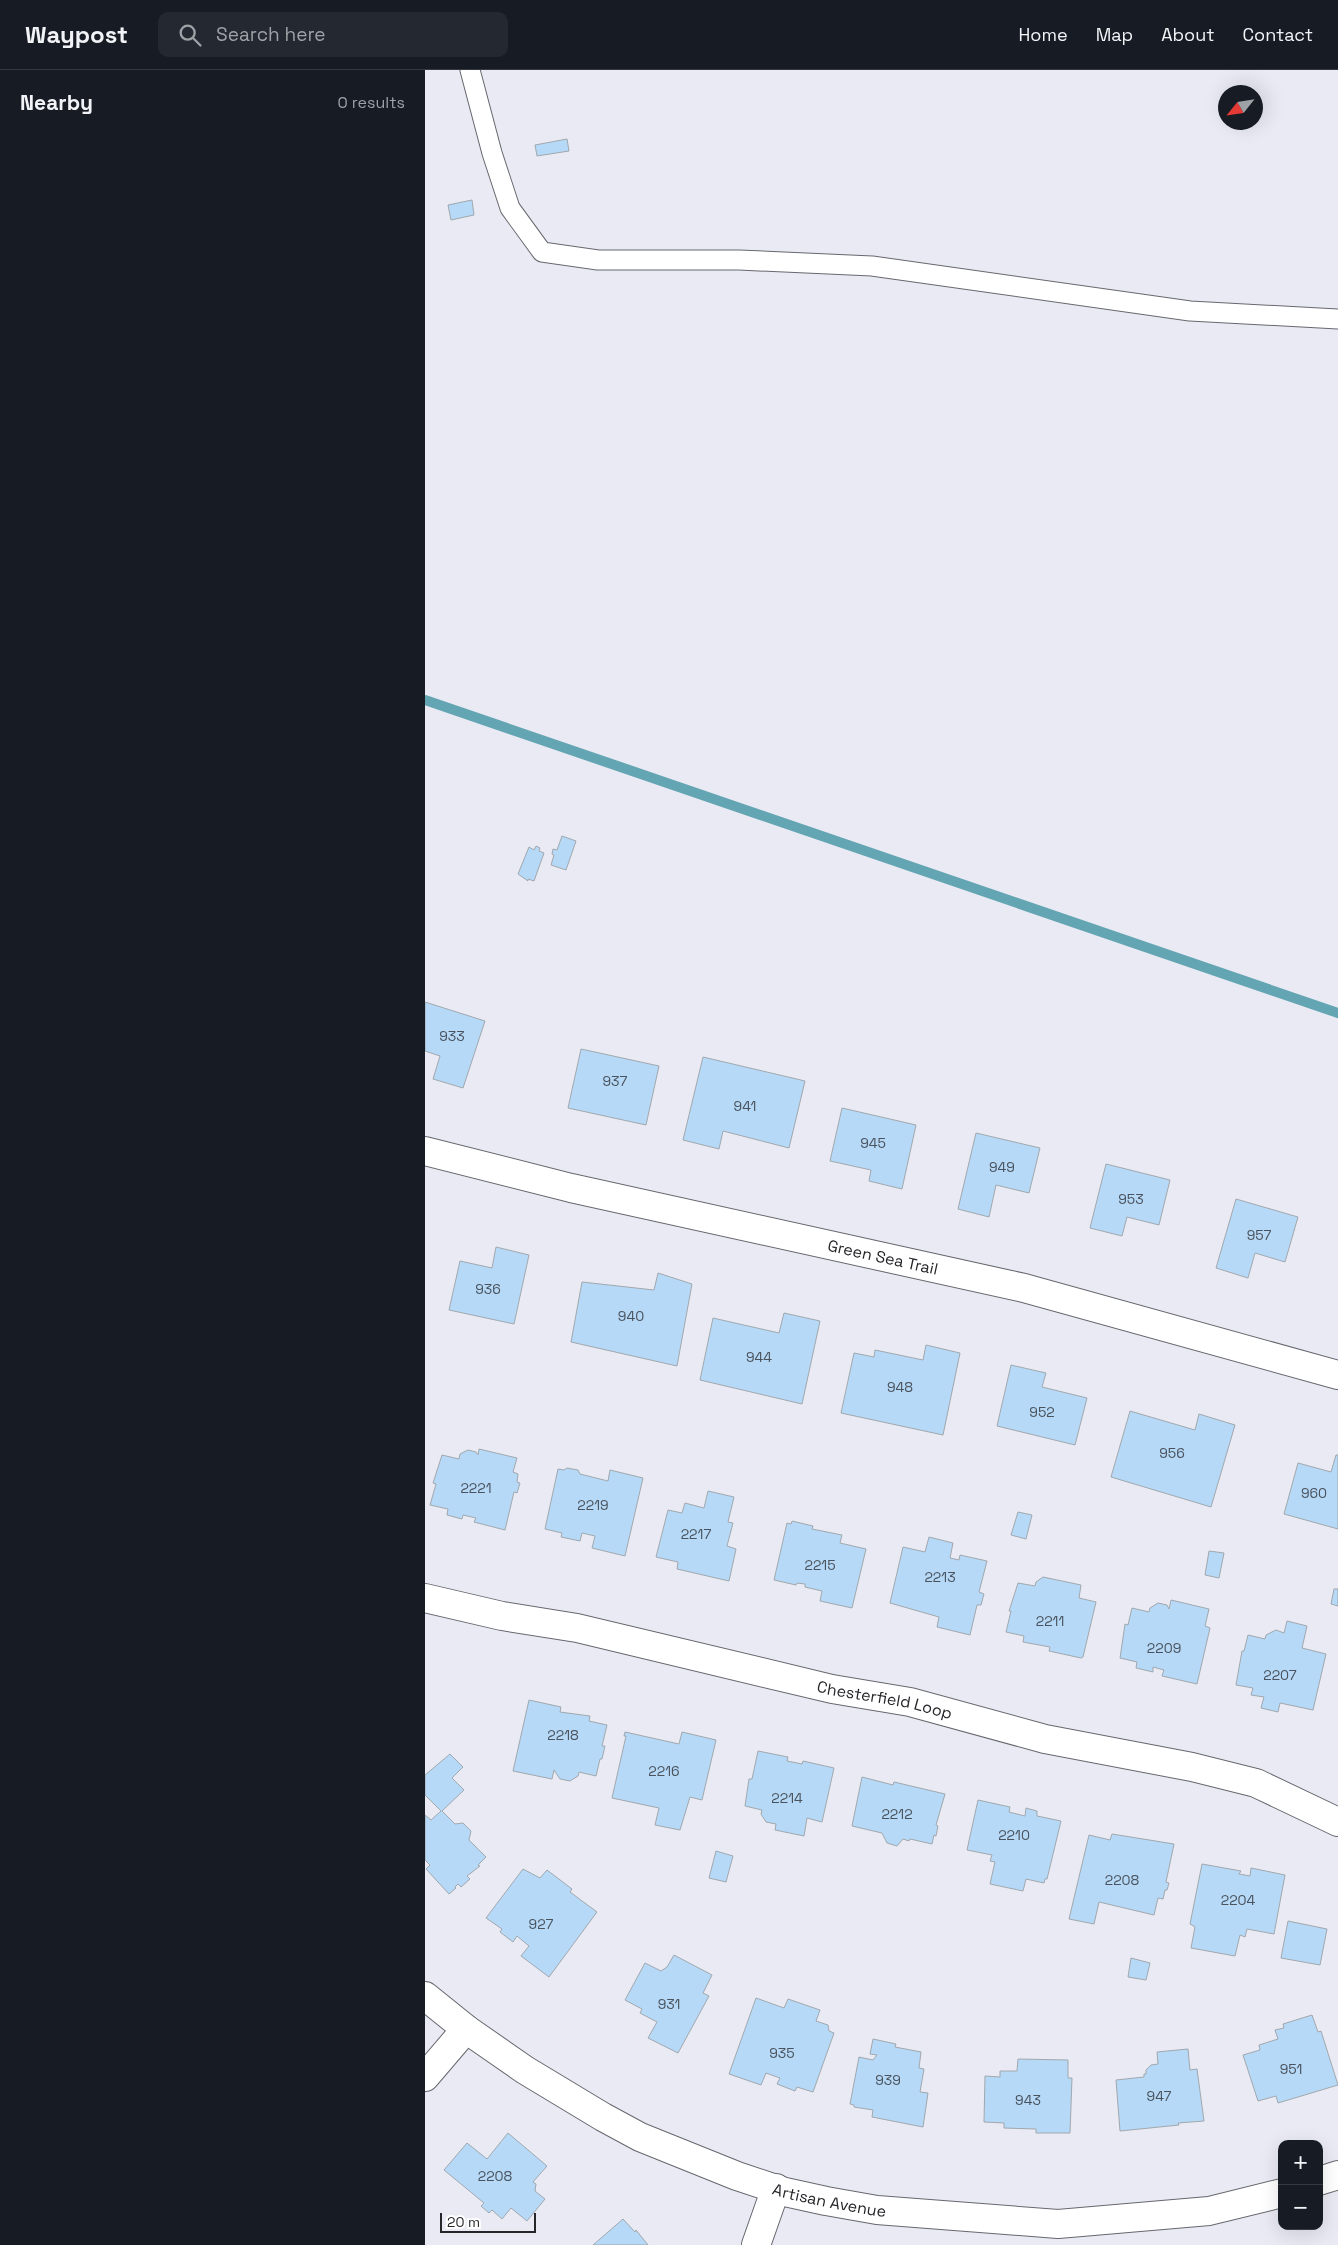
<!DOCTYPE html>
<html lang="en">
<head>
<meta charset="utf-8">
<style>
  :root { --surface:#171b24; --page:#242831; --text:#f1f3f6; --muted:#9ea1a6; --line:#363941 }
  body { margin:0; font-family:"Space Grotesk",sans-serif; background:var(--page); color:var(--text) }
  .controls { position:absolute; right:15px; bottom:15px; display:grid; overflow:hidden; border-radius:10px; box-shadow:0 5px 20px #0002 }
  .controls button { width:45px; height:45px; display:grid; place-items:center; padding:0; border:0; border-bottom:1px solid var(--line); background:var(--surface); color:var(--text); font:25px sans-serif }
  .compass { position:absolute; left:793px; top:15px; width:45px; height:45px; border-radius:50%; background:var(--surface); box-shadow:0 5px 20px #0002; rotate:240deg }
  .scale { position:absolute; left:15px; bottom:12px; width:96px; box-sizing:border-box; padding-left:5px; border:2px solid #26262a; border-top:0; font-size:14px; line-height:18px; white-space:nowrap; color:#26262a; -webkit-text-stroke:4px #fff; paint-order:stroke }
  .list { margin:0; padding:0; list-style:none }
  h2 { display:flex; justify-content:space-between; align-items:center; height:65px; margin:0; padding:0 20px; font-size:21px }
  h2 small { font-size:16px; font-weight:400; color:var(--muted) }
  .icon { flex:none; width:28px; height:28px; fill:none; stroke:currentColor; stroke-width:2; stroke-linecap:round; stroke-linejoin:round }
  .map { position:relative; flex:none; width:913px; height:2175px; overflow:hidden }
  header { display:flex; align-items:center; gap:30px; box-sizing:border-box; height:70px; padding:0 25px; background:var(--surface); border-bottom:1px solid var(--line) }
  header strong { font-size:24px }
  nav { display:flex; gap:28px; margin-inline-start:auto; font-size:18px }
  .search { width:350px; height:45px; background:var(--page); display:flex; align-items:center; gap:12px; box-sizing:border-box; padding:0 18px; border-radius:10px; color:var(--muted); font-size:19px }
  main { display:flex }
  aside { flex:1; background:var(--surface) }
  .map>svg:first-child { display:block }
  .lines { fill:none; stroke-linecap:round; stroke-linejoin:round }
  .stream { stroke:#64a5b3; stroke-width:10 }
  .building { fill:#b6d9f7; stroke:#a1a8ae }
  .lane-casing { stroke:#67686f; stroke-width:21 }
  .street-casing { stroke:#67686f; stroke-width:30 }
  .lane { stroke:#fff; stroke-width:19 }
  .street { stroke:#fff; stroke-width:28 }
  .labels { text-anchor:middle; stroke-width:4.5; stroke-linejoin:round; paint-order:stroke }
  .number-label { font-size:14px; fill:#4a535d }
  .street-label { font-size:16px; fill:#26262a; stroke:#fff }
</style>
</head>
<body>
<header>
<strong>Waypost</strong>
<div class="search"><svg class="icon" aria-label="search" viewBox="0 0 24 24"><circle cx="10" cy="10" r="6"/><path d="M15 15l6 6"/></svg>Search here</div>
<nav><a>Home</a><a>Map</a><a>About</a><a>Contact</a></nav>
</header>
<main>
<aside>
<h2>Nearby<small>0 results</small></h2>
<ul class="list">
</ul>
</aside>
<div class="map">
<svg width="913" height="2175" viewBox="0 0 913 2175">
  <rect width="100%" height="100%" fill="#e9eaf3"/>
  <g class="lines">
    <!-- stream -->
    <polyline class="stream" points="0,630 913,943"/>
  </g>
  <!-- building -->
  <g class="building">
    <polygon points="142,69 144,81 112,86 110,75"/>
    <polygon points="47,130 49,145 26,150 23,135"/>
    <polygon points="137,766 151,771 141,800 126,795 129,785 127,784 128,779 132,780"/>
    <polygon points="111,776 115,778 114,781 119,783 109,811 103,809 103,811 93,804 104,777 109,780"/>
    <polygon points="0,932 60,951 38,1018 8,1009 15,986 0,981"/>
    <polygon points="156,979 234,996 221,1055 143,1038"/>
    <polygon points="278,987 380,1011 364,1078 298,1061 294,1079 258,1070"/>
    <polygon points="417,1038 491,1055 477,1119 444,1111 446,1100 405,1091"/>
    <polygon points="551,1063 615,1078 604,1123 571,1115 564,1147 533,1139"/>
    <polygon points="681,1094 745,1110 734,1155 702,1147 697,1166 665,1158"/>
    <polygon points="811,1129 873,1147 860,1192 830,1183 823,1208 791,1198"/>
    <polygon points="71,1177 104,1185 89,1254 24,1240 35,1191 67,1198"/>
    <polygon points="233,1203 267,1214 252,1296 146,1272 157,1212 229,1220"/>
    <polygon points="359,1243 395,1251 377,1334 275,1310 288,1248 354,1263"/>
    <polygon points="501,1275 535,1283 518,1365 416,1343 429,1283 449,1287 450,1280 498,1290"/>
    <polygon points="586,1295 621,1303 617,1317 662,1328 650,1375 572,1356"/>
    <polygon points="705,1341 770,1360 774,1344 810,1355 786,1437 686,1407"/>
    <polygon points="54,1379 92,1388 88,1402 93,1404 92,1412 95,1413 92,1423 89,1422 80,1460 49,1452 51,1448 38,1445 37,1449 22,1445 23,1439 5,1435 11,1414 8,1413 17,1385 34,1389 35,1384 43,1380 51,1382 53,1385"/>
    <polygon points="911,1385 913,1385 913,1459 859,1444 873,1393 906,1402"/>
    <polygon points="142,1398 153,1400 155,1404 183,1411 185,1400 218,1408 200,1486 167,1478 170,1466 157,1463 155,1471 136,1467 137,1463 120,1459 133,1399 139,1400"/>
    <polygon points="283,1421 309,1427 303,1452 308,1453 302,1476 311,1479 304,1511 252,1499 253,1492 231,1487 243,1440 257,1443 260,1433 279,1438"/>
    <polygon points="593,1442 607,1445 601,1469 586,1465"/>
    <polygon points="367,1451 388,1456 387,1459 417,1465 415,1473 441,1479 427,1538 395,1531 397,1521 380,1517 380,1514 372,1513 371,1515 349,1510 362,1453 366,1454"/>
    <polygon points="504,1467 528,1473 525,1488 534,1490 535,1485 562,1491 554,1522 559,1524 556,1535 552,1535 545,1565 512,1557 514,1547 465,1533 478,1477 500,1482"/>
    <polygon points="784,1481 799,1483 794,1508 780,1505"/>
    <polygon points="618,1507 656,1515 654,1528 671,1532 658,1587 656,1588 624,1581 625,1577 598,1572 599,1566 581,1562 586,1541 584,1541 593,1513 610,1516 611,1512"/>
    <polygon points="909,1519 913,1519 913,1536 906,1534"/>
    <polygon points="746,1530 784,1539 780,1556 785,1558 772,1614 737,1606 739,1600 728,1597 728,1602 711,1598 712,1592 695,1588 700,1554 703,1555 707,1538 724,1542 725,1538 733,1533 742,1535 744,1539"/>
    <polygon points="862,1551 882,1556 877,1578 901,1584 888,1640 855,1633 853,1642 836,1638 839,1627 826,1625 828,1618 811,1615 817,1581 819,1581 823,1565 840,1569 841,1565 851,1560 859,1563"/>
    <polygon points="104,1630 136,1637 135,1642 165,1646 164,1651 182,1655 177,1676 180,1676 177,1689 175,1689 171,1706 154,1702 153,1706 145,1711 135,1709 129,1700 127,1709 88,1701"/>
    <polygon points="200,1662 254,1674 257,1662 291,1670 277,1730 265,1727 255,1760 230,1755 234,1738 187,1728 201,1666 199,1666"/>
    <polygon points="333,1681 363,1687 362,1691 377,1694 378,1691 409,1698 397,1752 382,1748 379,1766 350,1760 351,1754 341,1752 336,1744 337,1740 320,1736 324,1709 327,1709"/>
    <polygon points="25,1684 38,1697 27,1708 39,1720 17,1741 30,1754 38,1753 46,1761 44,1770 61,1787 53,1795 55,1796 42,1806 45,1809 36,1817 33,1814 30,1817 31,1818 24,1824 1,1799 5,1795 0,1790 0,1745 6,1750 16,1741 0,1725 0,1705"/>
    <polygon points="437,1707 468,1715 469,1712 520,1724 511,1755 513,1756 511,1766 509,1765 507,1774 485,1769 484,1771 478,1769 472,1776 462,1773 457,1763 427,1756"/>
    <polygon points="553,1730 585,1737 584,1742 600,1746 601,1738 612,1741 612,1746 636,1751 622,1809 620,1809 619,1813 601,1809 598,1821 565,1814 570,1792 565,1791 567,1785 542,1780"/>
    <polygon points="687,1764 749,1774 741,1812 744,1813 742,1820 740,1820 738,1829 733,1828 729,1845 674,1832 669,1854 644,1849 664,1765 685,1770"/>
    <polygon points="291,1781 308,1786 301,1812 284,1808"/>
    <polygon points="777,1794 816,1801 814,1804 825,1806 826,1798 860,1805 849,1864 822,1859 820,1867 815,1865 810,1886 766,1878 770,1857 765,1854"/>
    <polygon points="98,1799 115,1808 122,1800 147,1819 145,1822 172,1842 124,1907 96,1886 104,1876 92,1866 88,1872 75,1862 77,1859 61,1848"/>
    <polygon points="863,1851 902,1859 895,1895 856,1888"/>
    <polygon points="249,1885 287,1905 278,1923 284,1926 253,1983 223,1968 232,1952 215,1943 217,1939 200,1930 220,1893 236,1901 242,1897"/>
    <polygon points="706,1888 725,1893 721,1910 703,1907"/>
    <polygon points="331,1928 359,1938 363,1929 395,1940 391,1951 403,1955 404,1961 409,1963 388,2022 372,2017 370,2021 352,2014 355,2008 341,2003 336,2015 304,2004"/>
    <polygon points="887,1945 893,1962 896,1961 913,2015 853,2033 851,2026 833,2031 818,1985 835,1980 834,1975 853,1969 850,1960 859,1958 858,1954"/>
    <polygon points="448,1969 471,1974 470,1977 496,1982 494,1998 499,1999 495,2022 503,2023 498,2057 447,2047 448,2040 429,2037 429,2035 425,2034 434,1987 448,1990 452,1985 445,1984"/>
    <polygon points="763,1979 765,2000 772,1999 779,2051 753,2053 754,2055 695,2061 691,2010 719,2007 719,2004 721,2004 721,2000 726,1995 733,1994 732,1982"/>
    <polygon points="593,1989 643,1990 643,2008 647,2008 645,2063 611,2063 611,2059 579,2058 579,2053 559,2052 560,2006 575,2007 575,2001 592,2001"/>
    <polygon points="83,2063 122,2096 108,2112 111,2114 110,2121 120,2129 102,2151 86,2138 77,2149 67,2140 64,2143 56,2136 59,2133 19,2100 42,2073 62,2089"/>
    <polygon points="198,2149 210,2162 211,2160 223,2175 168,2175"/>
  </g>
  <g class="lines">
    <defs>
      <polyline id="lane" points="45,0 67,83 85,138 117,182 173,190 314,190 447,196 765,241 913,249"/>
      <g id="street">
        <path id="s1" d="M0,1081L146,1118L599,1218L913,1305"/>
        <path id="s2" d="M0,1528L77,1546L152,1558L407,1619L485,1632L620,1669L767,1697L831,1713L913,1752"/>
        <path id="s3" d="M0,1926L41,1959L100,2000L178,2047L215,2067L312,2106L360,2122L401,2131L452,2140L633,2154L784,2141L857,2123"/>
        <polyline points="0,2007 41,1959"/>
        <polyline points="894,2111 913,2105"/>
        <polyline points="331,2175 351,2118"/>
      </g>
    </defs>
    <!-- lane casing -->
    <use href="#lane" class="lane-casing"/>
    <!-- street casing -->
    <use href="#street" class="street-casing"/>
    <!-- lane -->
    <use href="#lane" class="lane"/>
    <!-- street -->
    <use href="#street" class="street"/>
  </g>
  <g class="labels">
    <!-- number labels -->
    <g class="number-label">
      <text x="27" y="971">933</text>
      <text x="190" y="1016">937</text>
      <text x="320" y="1041">941</text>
      <text x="448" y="1078">945</text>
      <text x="577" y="1102">949</text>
      <text x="706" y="1134">953</text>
      <text x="834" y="1170">957</text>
      <text x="63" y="1224">936</text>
      <text x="206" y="1251">940</text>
      <text x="334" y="1292">944</text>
      <text x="475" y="1322">948</text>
      <text x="617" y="1347">952</text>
      <text x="747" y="1388">956</text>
      <text x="51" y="1423">2221</text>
      <text x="889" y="1428">960</text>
      <text x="168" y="1440">2219</text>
      <text x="271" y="1469">2217</text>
      <text x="395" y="1500">2215</text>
      <text x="515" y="1512">2213</text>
      <text x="625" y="1556">2211</text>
      <text x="739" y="1583">2209</text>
      <text x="855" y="1610">2207</text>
      <text x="138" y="1670">2218</text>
      <text x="239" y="1706">2216</text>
      <text x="362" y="1733">2214</text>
      <text x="472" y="1749">2212</text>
      <text x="589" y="1770">2210</text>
      <text x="697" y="1815">2208</text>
      <text x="813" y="1835">2204</text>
      <text x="116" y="1859">927</text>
      <text x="244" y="1939">931</text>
      <text x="357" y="1988">935</text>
      <text x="866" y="2004">951</text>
      <text x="463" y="2015">939</text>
      <text x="734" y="2031">947</text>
      <text x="603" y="2035">943</text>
      <text x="70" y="2111">2208</text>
    </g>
    <!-- street labels -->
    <g class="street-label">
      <text dy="6" stroke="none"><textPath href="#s1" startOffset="470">Green Sea Trail</textPath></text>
      <text dy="6" stroke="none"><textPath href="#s2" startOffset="471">Chesterfield Loop</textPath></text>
      <text dy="6" stroke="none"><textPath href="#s3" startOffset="458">Artisan Avenue</textPath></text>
    </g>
  </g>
</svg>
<div class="controls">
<button>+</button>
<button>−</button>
</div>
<svg class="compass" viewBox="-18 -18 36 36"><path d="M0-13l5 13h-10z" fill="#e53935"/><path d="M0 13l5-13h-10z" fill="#9ea1a6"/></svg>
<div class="scale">20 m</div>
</div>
</main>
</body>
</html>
